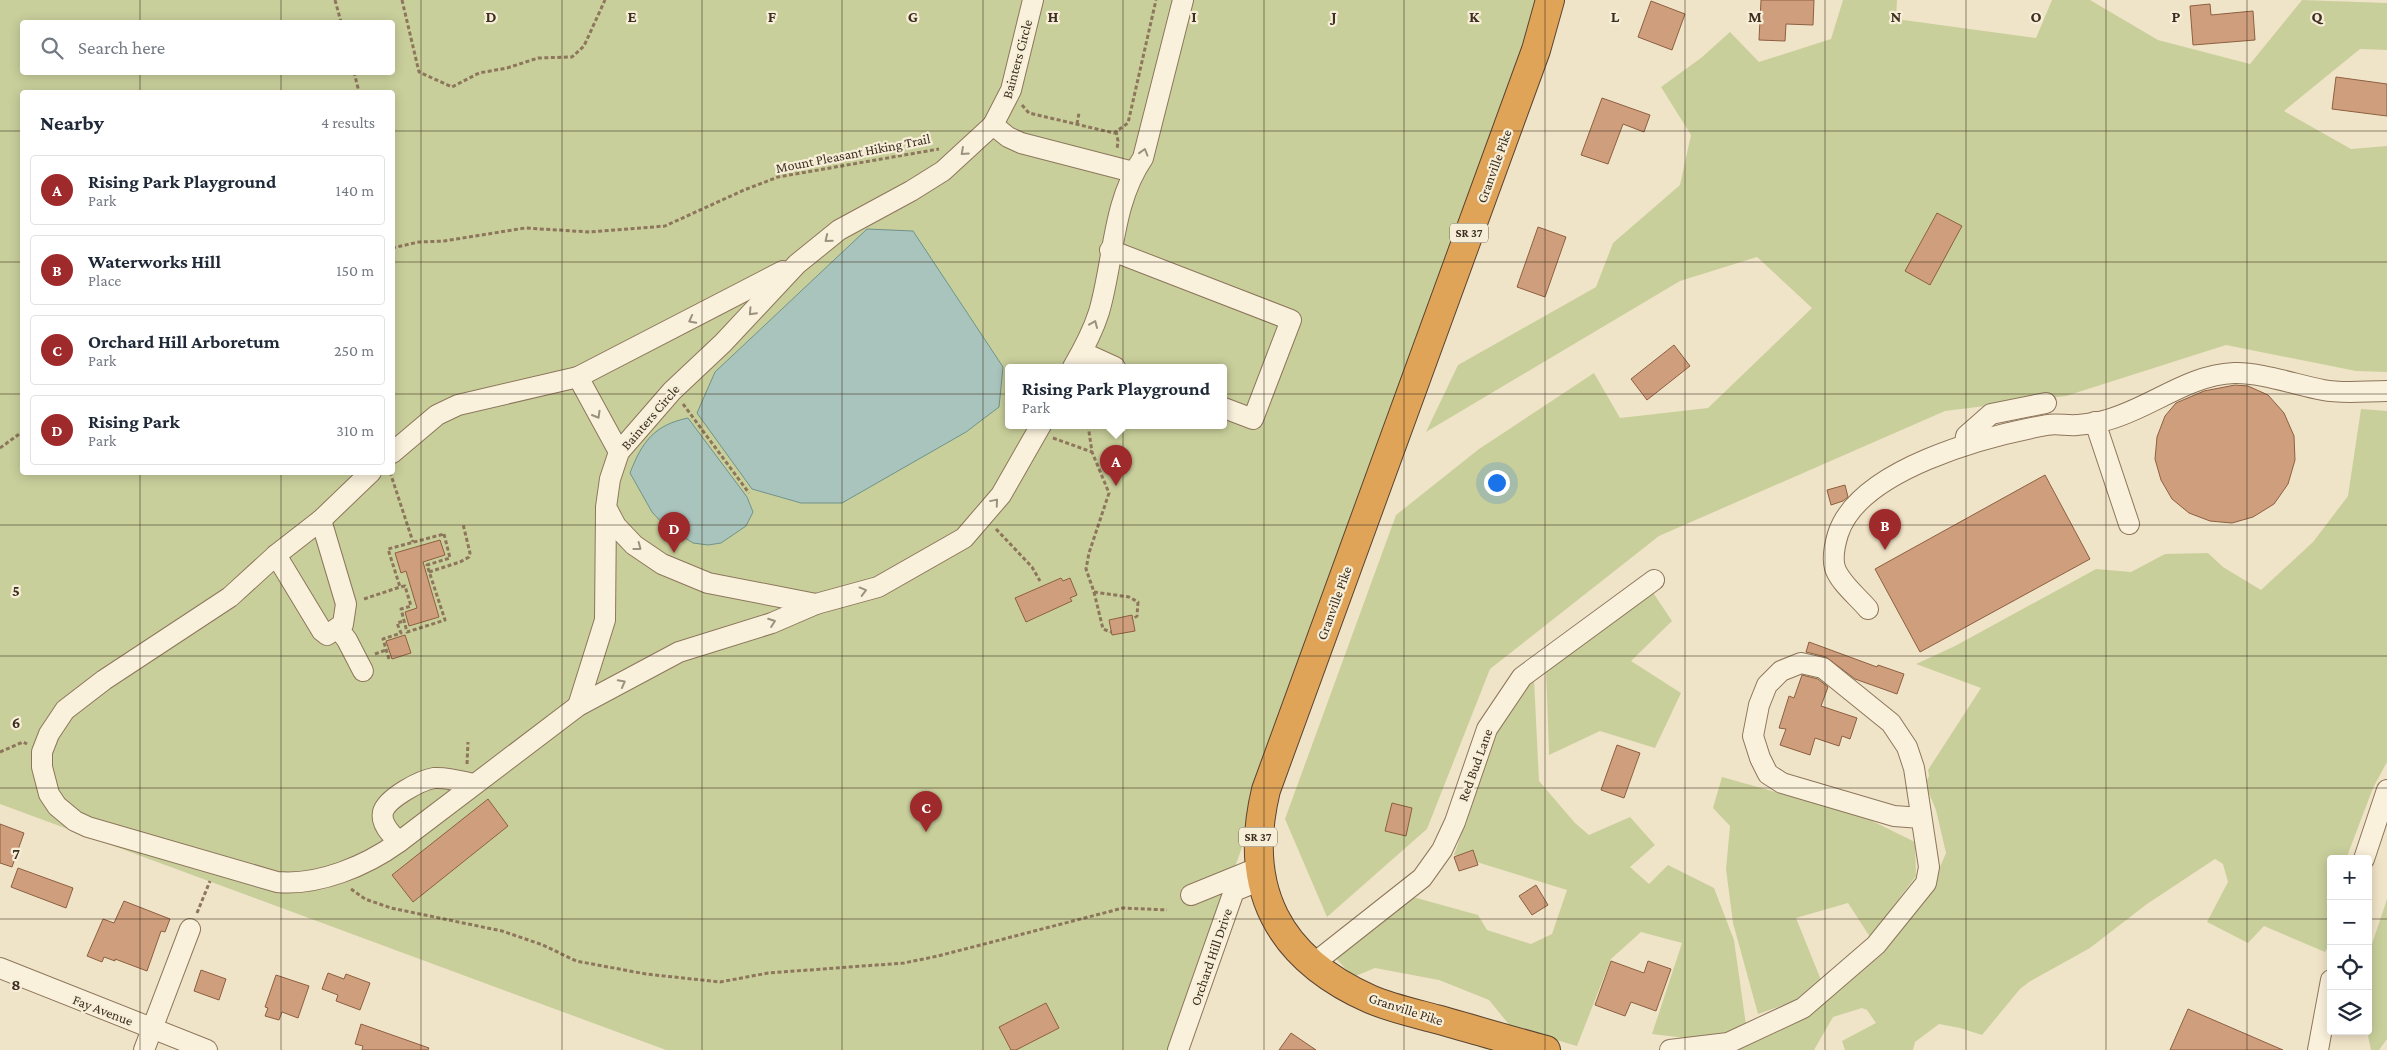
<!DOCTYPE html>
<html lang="en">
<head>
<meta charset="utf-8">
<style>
  :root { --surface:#fff; --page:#f2f2f3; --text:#1f2937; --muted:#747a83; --line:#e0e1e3; --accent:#9e2a2b }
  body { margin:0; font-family:"Crimson Pro",serif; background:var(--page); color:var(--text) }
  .controls { position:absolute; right:15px; bottom:15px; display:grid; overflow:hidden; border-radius:5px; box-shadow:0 2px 12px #0003 }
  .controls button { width:45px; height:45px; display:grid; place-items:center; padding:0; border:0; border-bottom:1px solid var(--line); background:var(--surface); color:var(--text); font:25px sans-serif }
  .you { position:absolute; left:1496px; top:482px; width:18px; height:18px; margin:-12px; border:4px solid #fff; border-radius:50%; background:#1a73e8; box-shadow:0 0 0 8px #1a73e833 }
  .badge { display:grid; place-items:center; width:32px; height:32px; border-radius:50%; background:var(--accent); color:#fff; font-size:16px; font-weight:700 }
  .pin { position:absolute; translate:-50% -41px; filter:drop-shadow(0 1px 2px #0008) }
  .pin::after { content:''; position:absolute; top:26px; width:18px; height:15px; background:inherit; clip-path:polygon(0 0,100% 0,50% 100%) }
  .popup { position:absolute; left:1005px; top:364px; width:222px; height:65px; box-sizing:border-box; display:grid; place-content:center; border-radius:5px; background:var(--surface); filter:drop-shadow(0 1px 4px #0005); font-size:16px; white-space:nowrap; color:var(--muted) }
  .popup b { font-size:19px; color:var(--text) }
  .popup::after { content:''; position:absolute; left:50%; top:100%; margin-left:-10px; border:10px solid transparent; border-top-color:var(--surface) }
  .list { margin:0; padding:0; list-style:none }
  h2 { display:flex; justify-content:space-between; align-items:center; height:65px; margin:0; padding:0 20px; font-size:21px }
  h2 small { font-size:16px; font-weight:400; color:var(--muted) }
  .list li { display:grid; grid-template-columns:32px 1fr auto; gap:15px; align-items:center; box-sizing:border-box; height:70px; margin:0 10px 10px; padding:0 10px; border:1px solid var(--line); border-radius:5px }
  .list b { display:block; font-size:19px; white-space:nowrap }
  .list p { margin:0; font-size:16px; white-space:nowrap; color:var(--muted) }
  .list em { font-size:16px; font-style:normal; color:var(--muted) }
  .icon { flex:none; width:28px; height:28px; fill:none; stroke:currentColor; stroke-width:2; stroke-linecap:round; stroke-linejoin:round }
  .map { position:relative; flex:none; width:2387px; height:1050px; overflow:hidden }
  .search { position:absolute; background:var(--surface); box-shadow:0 2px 12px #0003; left:20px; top:20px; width:375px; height:55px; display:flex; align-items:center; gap:12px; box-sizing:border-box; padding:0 18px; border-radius:5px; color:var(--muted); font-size:19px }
  .panel { position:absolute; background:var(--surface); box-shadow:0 2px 12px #0003; left:20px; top:90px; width:375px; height:385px; border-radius:5px }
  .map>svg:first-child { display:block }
  .green { fill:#c9cf9b; fill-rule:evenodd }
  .water { fill:#a9c4bc; stroke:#6f938a }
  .building { fill:#cf9f7d; stroke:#8d5f41 }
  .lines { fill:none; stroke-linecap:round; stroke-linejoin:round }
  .minor-casing { stroke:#8d765c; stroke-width:22 }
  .highway-casing { stroke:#5b4430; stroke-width:30 }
  .path { stroke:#8d765c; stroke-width:3; stroke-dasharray:4 2.5; stroke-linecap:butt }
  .minor { stroke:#faf1dc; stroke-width:20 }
  .highway { stroke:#e0a458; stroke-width:28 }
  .oneway { stroke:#9c907e }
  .grid { fill:none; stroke:#3d2e20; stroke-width:1; stroke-opacity:0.55 }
  .labels { text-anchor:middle; stroke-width:4.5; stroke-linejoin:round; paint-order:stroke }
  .shield { fill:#f7eed8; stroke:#756857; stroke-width:1 }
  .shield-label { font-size:12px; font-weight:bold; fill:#3d2e20 }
  .street-label { font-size:14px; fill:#3d2e20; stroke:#f7eed8 }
  .grid-label { font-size:16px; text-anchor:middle; font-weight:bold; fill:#3d2e20; stroke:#f7eed8; stroke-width:4.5; stroke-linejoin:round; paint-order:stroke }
</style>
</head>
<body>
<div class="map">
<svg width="2387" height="1050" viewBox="0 0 2387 1050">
  <rect width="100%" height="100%" fill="#f0e4c8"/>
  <!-- green -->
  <g class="green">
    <path d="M0,0H1552L1168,1050H666L0,804ZM22,22H392V72H22ZM22,92H392V472H22ZM1008,367H1224V425H1008Z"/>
    <polygon points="1843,0 1897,0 1896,19 2036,38 2052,0 2090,0 2158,40 2250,64 2302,0 2387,3 2387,50 2360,49 2284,111 2351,149 2387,146 2387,372 2356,371 2226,345 2066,396 1945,411 1659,536 1490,669 1427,829 1327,917 1285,819 1396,515 1479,449 1594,373 1620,418 1708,408 1812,308 1757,257 1680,281 1426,432 1458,365 1596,287 1613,243 1680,185 1691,135 1661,87 1701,58 1730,32 1759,62 1831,39"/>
    <polygon points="2361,409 2387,411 2387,762 2373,788 2346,859 2331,859 2331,942 2325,952 2264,926 2248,943 2207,922 2228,882 2223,864 2215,859 2147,904 2090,948 2029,982 2020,989 1982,1035 1960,1028 1939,1024 1915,1042 1913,1050 1845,1050 1842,1041 1876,1023 1867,1010 1862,1008 1833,1017 1814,1050 1723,1050 1802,1014 1933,883 1946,853 1936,810 1925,784 1929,776 1928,770 1981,688 1916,664 1955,646 2096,569 2131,572 2165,554 2208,553 2223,567 2261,590 2313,542 2348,496"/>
    <polygon points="1652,591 1672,621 1631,661 1681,693 1655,748 1600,731 1549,755 1546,668"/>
    <polygon points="1534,679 1539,781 1575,823 1589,835 1630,817 1655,845 1630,867 1649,884 1668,865 1714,888 1734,940 1746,1025 1703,1040 1652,1034 1682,943 1641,932 1611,959 1577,1046 1511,1027 1489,1000 1439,980 1375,968 1353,977 1333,955 1413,897 1478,915 1487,930 1531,944 1552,934 1567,890 1454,855 1505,708"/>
    <polygon points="1722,777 1864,817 1915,842 1916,876 1870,937 1848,903 1796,918 1821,980 1801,999 1758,1014 1733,923 1726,869 1730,826 1713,808"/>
    <polygon points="2387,899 2387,1039 2379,1050 2371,1050 2367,1031 2368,956"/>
  </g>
  <!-- water -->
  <g class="water">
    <polygon points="867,229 913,231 1003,367 999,407 966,432 842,503 801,503 752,489 697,413 715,372"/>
    <path d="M688,418L747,497L753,512L746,526L721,543L708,545L693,543L663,524L652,512L630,473C642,442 654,425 688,418Z"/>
  </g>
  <!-- building -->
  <g class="building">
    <polygon points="1761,0 1814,0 1813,25 1786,24 1785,41 1759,40"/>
    <polygon points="1651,1 1685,14 1672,50 1638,37"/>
    <polygon points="2210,4 2211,15 2253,11 2255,40 2193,45 2190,6"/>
    <polygon points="2336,77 2387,84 2387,116 2332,109"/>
    <polygon points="1602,98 1650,115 1644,132 1623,124 1608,164 1581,155"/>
    <polygon points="1937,213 1962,226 1930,285 1905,271"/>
    <polygon points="1538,227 1566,237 1545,297 1517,287"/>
    <polygon points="1674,345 1690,366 1647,400 1631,379"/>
    <polygon points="2235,385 2248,386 2268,395 2284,413 2294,436 2295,460 2288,484 2274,504 2253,517 2232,523 2210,521 2189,513 2172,499 2161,480 2155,459 2157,437 2165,416 2176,403 2204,391"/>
    <polygon points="2045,475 2090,559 1920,652 1875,569"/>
    <polygon points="1845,485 1848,497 1843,501 1831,505 1827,490"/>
    <polygon points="440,540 445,555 423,562 439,617 409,626 405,612 417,608 406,571 401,573 395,553"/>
    <polygon points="1061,578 1063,581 1070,578 1077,595 1070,598 1072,601 1026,622 1015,598"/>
    <polygon points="1132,615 1135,631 1112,635 1109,620"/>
    <polygon points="405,635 411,653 392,659 386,641"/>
    <polygon points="1809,642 1877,667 1878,665 1904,674 1897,694 1855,679 1826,657 1806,652"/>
    <polygon points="1802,675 1818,679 1828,687 1821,706 1857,718 1850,739 1842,736 1839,746 1815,738 1810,755 1780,745 1786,729 1779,728 1789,696 1794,698"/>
    <polygon points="1617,745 1640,753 1624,798 1601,790"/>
    <polygon points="488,799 508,826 413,902 392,875"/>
    <polygon points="1392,803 1412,808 1406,836 1385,831"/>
    <polygon points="0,824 24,833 12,867 0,863"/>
    <polygon points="1473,850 1478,865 1459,871 1454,857"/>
    <polygon points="18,868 73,888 66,908 11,887"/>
    <polygon points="1536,885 1548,905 1532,915 1519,896"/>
    <polygon points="124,901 170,919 165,932 161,931 147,971 115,959 115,961 104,957 102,962 87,956 103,919 114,923"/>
    <polygon points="1611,961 1644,973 1648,961 1671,969 1656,1011 1631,1002 1625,1016 1595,1005"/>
    <polygon points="201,970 226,979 219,1000 194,991"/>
    <polygon points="328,973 344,979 346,974 370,983 360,1010 336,1001 338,995 322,989"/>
    <polygon points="276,975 309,986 298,1018 282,1012 279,1020 265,1016 268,1008 265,1007"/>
    <polygon points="1046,1003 1059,1028 1016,1050 1011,1050 999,1027"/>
    <polygon points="2188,1009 2283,1050 2170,1050"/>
    <polygon points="361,1024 429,1048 428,1050 362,1050 363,1046 355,1044"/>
    <polygon points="1291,1033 1316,1050 1279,1050"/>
  </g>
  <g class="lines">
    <defs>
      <g id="minor">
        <polyline points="1033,0 1011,90 993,125 943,171 911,191 839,230 797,264 723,343 672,391 619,452 610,479 606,507 616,526 634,545 662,564 708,583 816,604 878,587 964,538 1001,495 1041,425"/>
        <polyline points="993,125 1008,137 1021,143 1133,172"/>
        <polyline points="1110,250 1291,320 1253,419 1224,408"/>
        <polyline points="1082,352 1115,367"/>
        <path d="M1073,367C1083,350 1093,331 1099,312C1114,261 1112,203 1143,158L1183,0"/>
        <polyline points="578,377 619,452"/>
        <polyline points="2095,422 2129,524"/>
        <polyline points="1965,445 1966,436 1991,414 2046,403"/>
        <polyline points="392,453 437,415 458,405 578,377 783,271"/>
        <path d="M371,472L321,520L276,555L230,597L104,680L65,710L49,734L42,752V767L49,794L57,806L75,821L88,827L277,882C318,886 366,866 399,842L578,706L679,652L772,623L816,604"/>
        <polyline points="276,555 322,631 327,635 343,624 346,604 321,520"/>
        <path d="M1868,609C1858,597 1840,583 1835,568C1832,558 1835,544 1838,534C1859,469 1986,436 2047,425C2057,423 2067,426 2077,425C2087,424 2098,423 2107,420C2151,408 2187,375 2234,373C2259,372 2297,385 2323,390C2343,394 2366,391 2387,391"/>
        <polyline points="338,628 347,640 363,671"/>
        <polyline points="578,706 605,620 606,509"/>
        <path d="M399,842C392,835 380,824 383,812C387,798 421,780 434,778C448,777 460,781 473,784"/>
        <polyline points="2364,859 2387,790"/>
        <polyline points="1191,895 1250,871"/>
        <polyline points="1313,964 1422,878 1442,850 1455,822 1487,729 1522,677 1654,580"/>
        <polyline points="0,968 207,1050"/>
        <polyline points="144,1050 190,929"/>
        <polyline points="1178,1050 1234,891 1261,880"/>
        <polyline points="1670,1050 1728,1043 1803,1008 1876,945 1926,883 1929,867 1914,768 1907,747 1891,723 1823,668 1801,663 1781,671 1767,685 1759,705 1753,736 1760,758 1768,774 1782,783 1894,816 1921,818"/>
        <polyline points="2318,1050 2331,980"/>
      </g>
      <path id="highway" d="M1546,1050C1509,1040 1472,1029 1436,1019C1414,1013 1391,1008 1370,999C1278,958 1242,889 1266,790L1536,50L1550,0"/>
    </defs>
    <!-- minor casing -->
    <use href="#minor" class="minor-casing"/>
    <!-- highway casing -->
    <use href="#highway" class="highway-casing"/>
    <!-- path -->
    <g class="path">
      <polyline points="335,0 341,22"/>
      <polyline points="402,0 419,72 452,87 479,73 507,68 538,58 572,57 584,46 605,0"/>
      <polyline points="354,72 359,92"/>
      <polyline points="1022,105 1029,113 1114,133 1128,123 1156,0"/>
      <polyline points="1077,124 1079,113"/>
      <polyline points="1116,131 1118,141 1117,150"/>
      <polyline points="392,248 419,242 444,241 525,228 590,232 665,226 744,190 778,177 939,149"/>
      <polyline points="683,404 749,493"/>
      <polyline points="1088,425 1092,452 1109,493 1089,553 1086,569 1094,592 1129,597 1138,602 1137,616 1132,619"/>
      <polyline points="1053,438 1092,452"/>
      <polyline points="0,448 22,432"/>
      <polyline points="390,472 413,542"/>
      <polyline points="996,529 1032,567 1040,581"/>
      <polygon points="444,534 450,558 427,565 445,620 407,632 401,609 411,606 405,586 400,587 388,549"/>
      <polyline points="429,572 460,562 469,557 470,553 463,524"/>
      <polyline points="1094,592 1103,629 1111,632"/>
      <polyline points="364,599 400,587"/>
      <polyline points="375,654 386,650"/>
      <polyline points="389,659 383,639 401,633 397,623 404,621"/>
      <polyline points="0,752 23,742 27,744"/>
      <polyline points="467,764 468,742"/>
      <polyline points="351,889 365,899 391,908 502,931 543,945 576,961 646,974 720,982 768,973 904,963 938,956 1123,908 1167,910"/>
      <polyline points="197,913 210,881"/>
    </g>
    <!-- minor -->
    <use href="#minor" class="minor"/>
    <!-- highway -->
    <use href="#highway" class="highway"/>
  </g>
  <!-- one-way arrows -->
  <defs><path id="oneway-chevron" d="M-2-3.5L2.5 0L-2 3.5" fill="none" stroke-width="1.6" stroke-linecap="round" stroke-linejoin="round" transform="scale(1.25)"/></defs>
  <g class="oneway">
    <use href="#oneway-chevron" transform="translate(964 152) rotate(138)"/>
    <use href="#oneway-chevron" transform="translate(1144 152) rotate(-73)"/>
    <use href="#oneway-chevron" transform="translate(828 239) rotate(141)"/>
    <use href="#oneway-chevron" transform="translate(752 312) rotate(133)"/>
    <use href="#oneway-chevron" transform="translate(692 320) rotate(152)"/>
    <use href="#oneway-chevron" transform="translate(1094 324) rotate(-67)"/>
    <use href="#oneway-chevron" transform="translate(597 415) rotate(60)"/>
    <use href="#oneway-chevron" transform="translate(995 502) rotate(-50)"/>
    <use href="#oneway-chevron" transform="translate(638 547) rotate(37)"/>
    <use href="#oneway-chevron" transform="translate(863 591) rotate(-15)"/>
    <use href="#oneway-chevron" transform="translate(772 622) rotate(-20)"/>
    <use href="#oneway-chevron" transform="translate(622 683) rotate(-28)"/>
  </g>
  <!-- grid -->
  <path class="grid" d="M140,0V22M281,0V22M421,0V1050M562,0V1050M702,0V1050M842,0V1050M983,0V1050M1123,0V1050M1264,0V1050M1404,0V1050M1545,0V1050M1685,0V1050M1825,0V1050M1966,0V1050M2106,0V1050M2247,0V1050M140,72V92M281,72V92M0,131H22M392,131H2387M0,262H22M392,262H2387M0,394H22M392,394H2387M140,472V1050M281,472V1050M0,525H2387M0,656H2387M0,788H2387M0,919H2331M2368,919H2387"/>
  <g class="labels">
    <!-- shield labels -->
    <g class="shield">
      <rect x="1450" y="223.5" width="38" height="19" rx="4"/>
      <rect x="1239" y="827.5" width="38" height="19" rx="4"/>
    </g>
    <g class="shield-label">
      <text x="1469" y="237">SR 37</text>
      <text x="1258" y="841">SR 37</text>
    </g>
    <!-- street labels -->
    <g class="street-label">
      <text transform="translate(1017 59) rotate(-75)" y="5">Bainters Circle</text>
      <text transform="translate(853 153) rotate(-11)" y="5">Mount Pleasant Hiking Trail</text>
      <text transform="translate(1494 166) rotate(-70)" y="5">Granville Pike</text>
      <text transform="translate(650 417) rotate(-49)" y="5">Bainters Circle</text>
      <text transform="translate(1334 603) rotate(-70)" y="5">Granville Pike</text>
      <text transform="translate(1475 765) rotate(-70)" y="5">Red Bud Lane</text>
      <text transform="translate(1211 957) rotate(-71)" y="5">Orchard Hill Drive</text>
      <text transform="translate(1406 1009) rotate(18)" y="5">Granville Pike</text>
      <text transform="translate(103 1010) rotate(21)" y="5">Fay Avenue</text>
    </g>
  </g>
  <g class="grid-label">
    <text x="491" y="22">D</text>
    <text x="632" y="22">E</text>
    <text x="772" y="22">F</text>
    <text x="913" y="22">G</text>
    <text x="1053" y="22">H</text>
    <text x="1194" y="22">I</text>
    <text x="1334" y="22">J</text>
    <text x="1474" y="22">K</text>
    <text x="1615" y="22">L</text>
    <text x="1755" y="22">M</text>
    <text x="1896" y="22">N</text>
    <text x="2036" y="22">O</text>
    <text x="2176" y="22">P</text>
    <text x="2317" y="22">Q</text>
    <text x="16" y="596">5</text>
    <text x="16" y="728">6</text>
    <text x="16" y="859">7</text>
    <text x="16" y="990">8</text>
  </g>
</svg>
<div class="controls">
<button>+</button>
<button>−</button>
<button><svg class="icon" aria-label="locate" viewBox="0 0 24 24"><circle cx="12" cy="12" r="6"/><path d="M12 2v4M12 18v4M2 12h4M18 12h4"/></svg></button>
<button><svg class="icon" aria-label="layers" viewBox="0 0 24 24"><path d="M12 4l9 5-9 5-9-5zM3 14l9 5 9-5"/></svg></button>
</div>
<div class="you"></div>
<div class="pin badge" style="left:1116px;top:486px">A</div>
<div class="popup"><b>Rising Park Playground</b>Park</div>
<div class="pin badge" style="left:1885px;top:550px">B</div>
<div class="pin badge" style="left:926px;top:832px">C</div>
<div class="pin badge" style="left:674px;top:553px">D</div>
<div class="search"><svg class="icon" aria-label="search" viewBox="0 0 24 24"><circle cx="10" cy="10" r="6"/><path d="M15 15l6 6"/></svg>Search here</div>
<section class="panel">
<h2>Nearby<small>4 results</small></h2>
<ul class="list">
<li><span class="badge">A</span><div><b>Rising Park Playground</b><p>Park</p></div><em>140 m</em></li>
<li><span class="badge">B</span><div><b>Waterworks Hill</b><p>Place</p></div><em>150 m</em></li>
<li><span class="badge">C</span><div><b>Orchard Hill Arboretum</b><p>Park</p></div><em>250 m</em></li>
<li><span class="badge">D</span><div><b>Rising Park</b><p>Park</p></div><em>310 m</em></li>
</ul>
</section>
</div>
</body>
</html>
